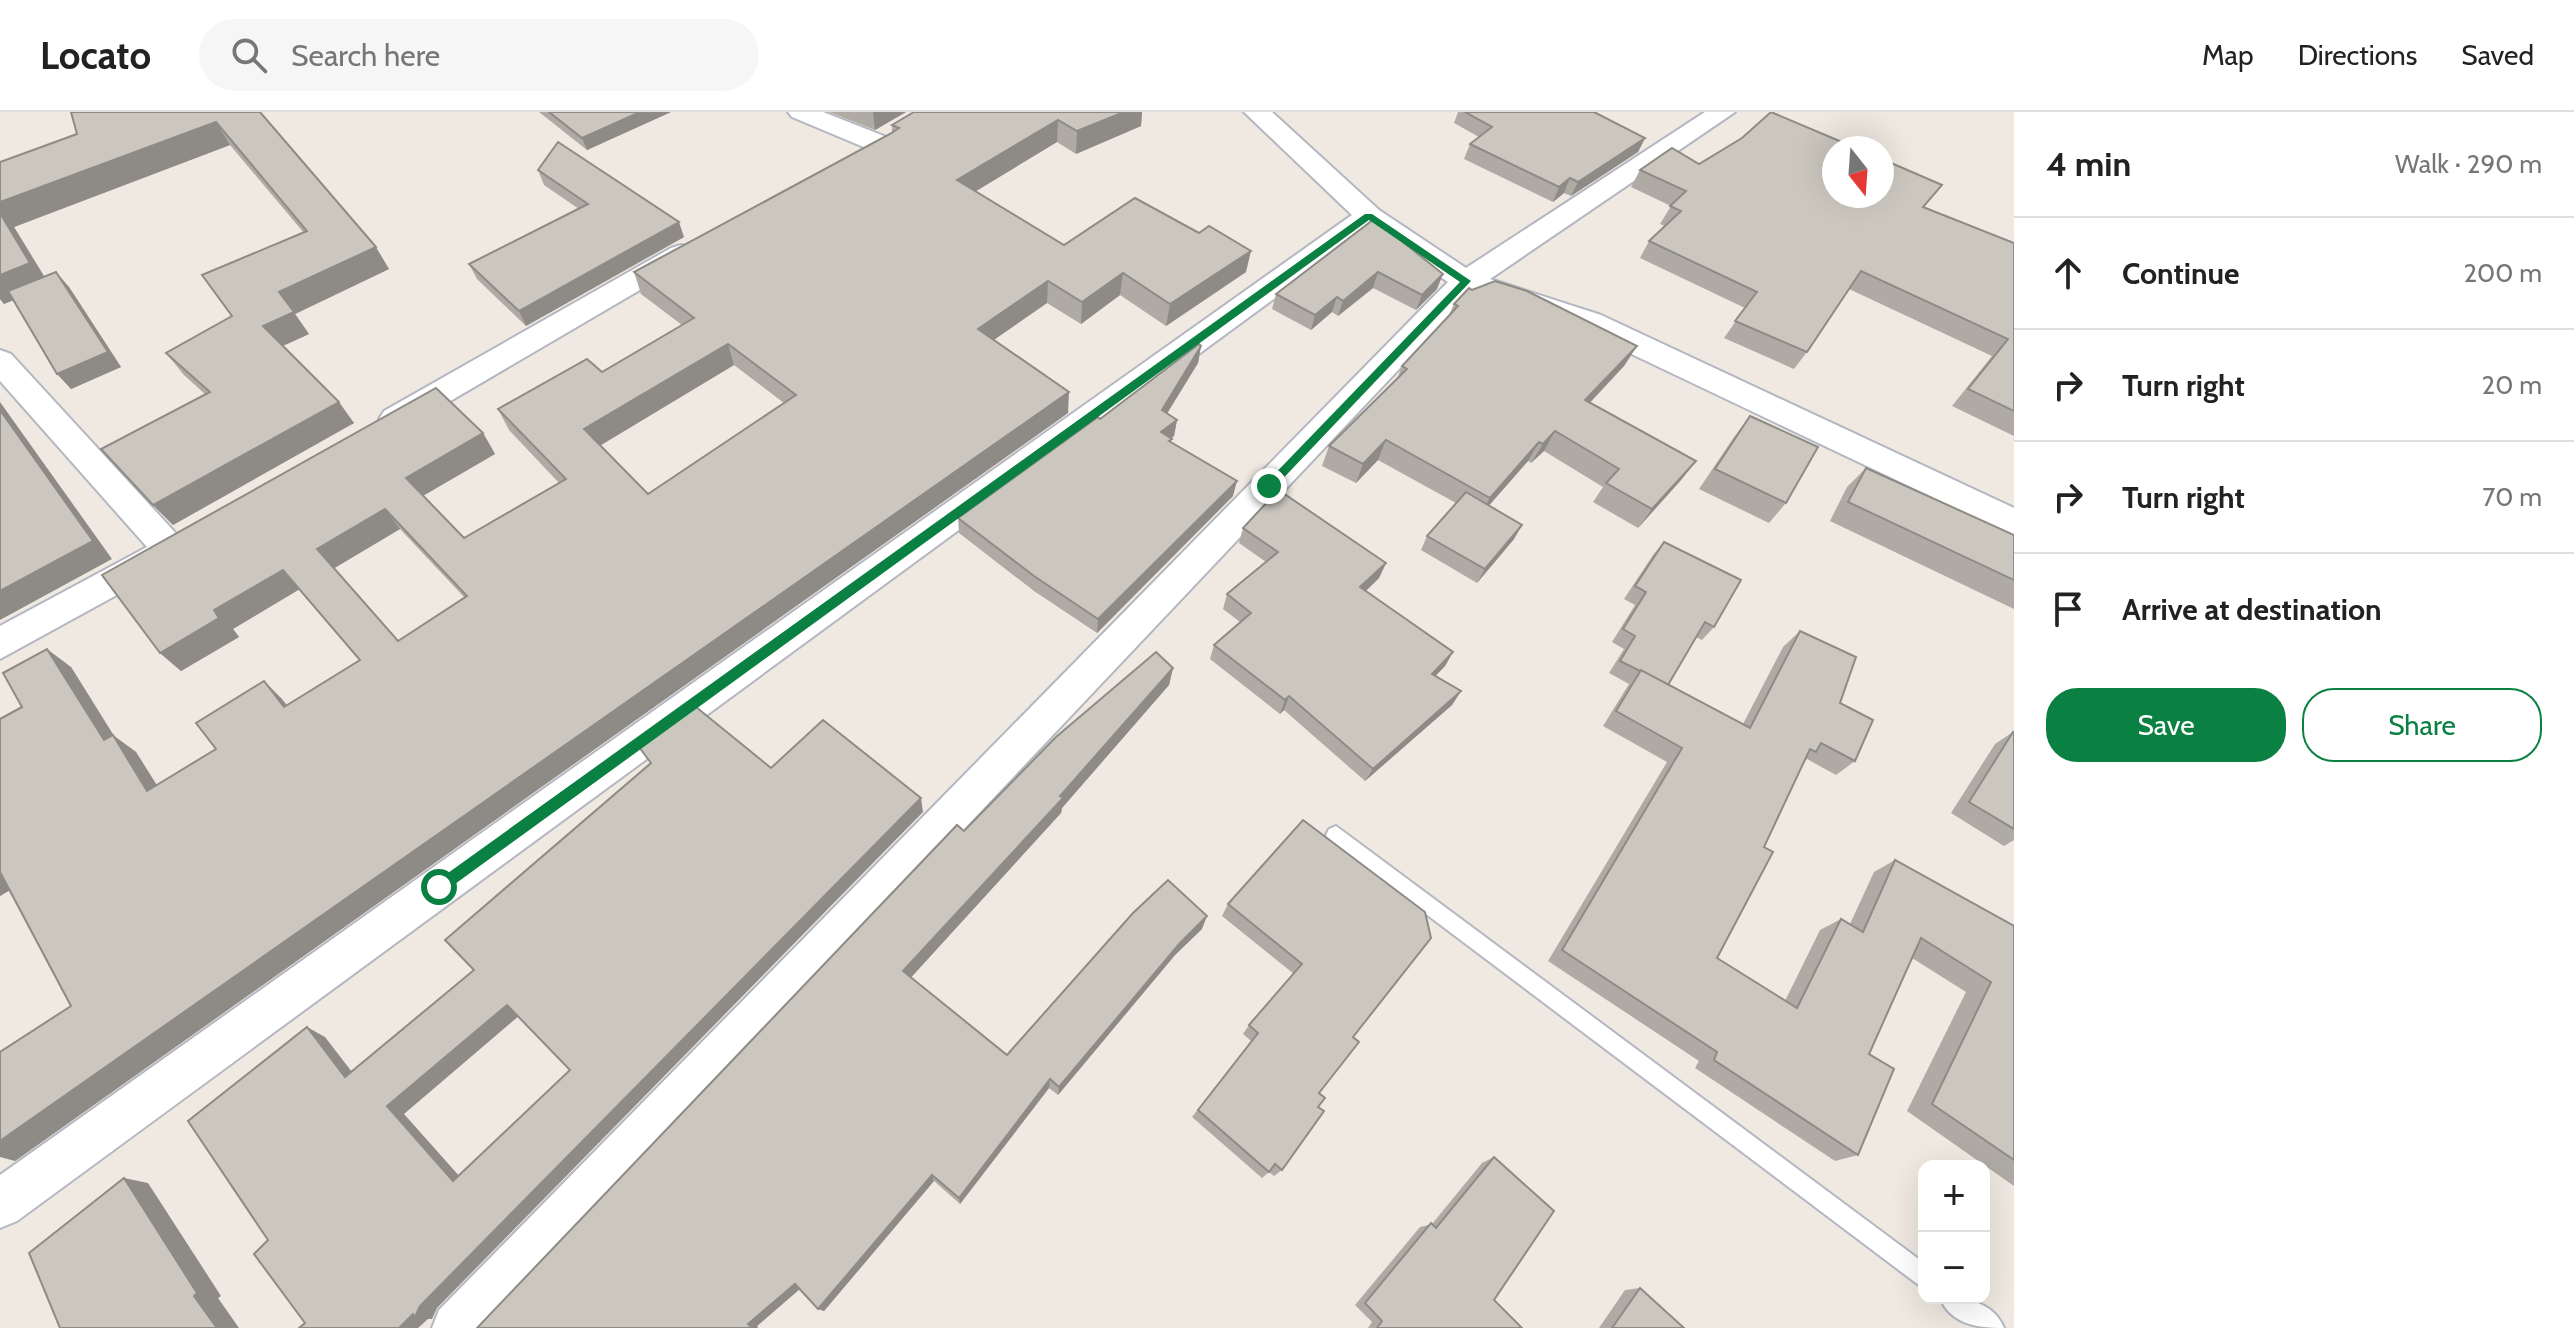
<!DOCTYPE html>
<html lang="en">
<head>
<meta charset="utf-8">
<style>
  :root { --surface:#fff; --page:#f6f6f6; --text:#222; --muted:#767676; --line:#e0e0e0; --accent:#0b8043 }
  body { margin:0; font-family:Cabin,sans-serif; background:var(--page); color:var(--text) }
  .controls { position:absolute; right:24px; bottom:24px; display:grid; overflow:hidden; border-radius:16px; box-shadow:0 8px 32px #0002 }
  .controls button { width:72px; height:72px; display:grid; place-items:center; padding:0; border:0; border-bottom:2px solid var(--line); background:var(--surface); color:var(--text); font:40px sans-serif }
  .compass { position:absolute; left:1822px; top:24px; width:72px; height:72px; border-radius:50%; background:var(--surface); box-shadow:0 8px 32px #0002; rotate:163deg }
  .stop { position:absolute; width:24px; height:24px; margin:-18px; border:6px solid #0b8043; border-radius:50%; background:#fff }
  .stop.end { background:#0b8043; border-color:#fff; box-shadow:0 2px 8px #0008 }
  .list { margin:0; padding:0; list-style:none }
  h2 { display:flex; justify-content:space-between; align-items:center; height:104px; margin:0; padding:0 32px; font-size:34px }
  h2 small { font-size:26px; font-weight:400; color:var(--muted) }
  .list li { display:grid; grid-template-columns:52px 1fr auto; gap:24px; align-items:center; box-sizing:border-box; height:112px; padding:0 32px; border-top:2px solid var(--line) }
  .list b { display:block; font-size:30px; white-space:nowrap }
  .list em { font-size:26px; font-style:normal; color:var(--muted) }
  .actions { display:flex; gap:16px; padding:24px 32px }
  .actions a { flex:1; padding:18px 0; border:2px solid var(--accent); border-radius:32px; text-align:center; font-size:28px; color:var(--accent) }
  .actions .main { background:var(--accent); color:#fff }
  .icon { flex:none; width:44px; height:44px; fill:none; stroke:currentColor; stroke-width:2; stroke-linecap:round; stroke-linejoin:round }
  .map { position:relative; flex:none; width:2014px; height:1216px; overflow:hidden }
  header { display:flex; align-items:center; gap:48px; box-sizing:border-box; height:112px; padding:0 40px; background:var(--surface); border-bottom:2px solid var(--line) }
  header strong { font-size:38px }
  nav { display:flex; gap:44px; margin-inline-start:auto; font-size:28px }
  .search { width:560px; height:72px; background:var(--page); display:flex; align-items:center; gap:20px; box-sizing:border-box; padding:0 28px; border-radius:44px; color:var(--muted); font-size:30px }
  main { display:flex }
  aside { flex:1; background:var(--surface) }
  .map>svg:first-child { display:block }
  .lines { fill:none; stroke-linecap:round; stroke-linejoin:round }
  .service-casing { stroke:#b4b7c1; stroke-width:4 }
  .minor-casing { stroke:#b4b7c1; stroke-width:4 }
  .service { fill:#fff; fill-rule:evenodd }
  .minor { fill:#fff; fill-rule:evenodd }
  .wall { fill:#afaba4; fill-rule:evenodd }
  .shaded-wall { fill:#8e8b86 }
  .building { fill:#cbc7bf; stroke:#8e8b86; stroke-width:2; fill-rule:evenodd }
  .route { fill:#0b8043 }
</style>
</head>
<body>
<header>
<strong>Locato</strong>
<div class="search"><svg class="icon" aria-label="search" viewBox="0 0 24 24"><circle cx="10" cy="10" r="6"/><path d="M15 15l6 6"/></svg>Search here</div>
<nav><a>Map</a><a>Directions</a><a>Saved</a></nav>
</header>
<main>
<div class="map">
<svg width="2014" height="1216" viewBox="0 0 2014 1216">
  <rect width="100%" height="100%" fill="#efe9e1"/>
  <g class="lines">
    <defs>
      <g id="service">
        <polygon points="1336,714 1924,1151 1924,1177 1329,729 1326,723 1329,717"/>
        <path d="M1940,1186C1965,1186 1993,1189 2004,1216C1979,1216 1951,1213 1940,1186Z"/>
      </g>
      <g id="minor">
        <polygon points="788,0 823,0 884,24 888,30 884,36 866,36 792,5"/>
        <polygon points="1244,0 1272,0 1379,98 1466,156 1705,0 1735,0 1490,167 1601,203 2014,396 2014,424 1579,217 1471,181 492,1216 432,1216 439,1198 1448,170 1369,117 17,1109 0,1116 0,1063 1352,103"/>
        <polygon points="681,133 691,136 695,142 691,148 406,315 395,318 384,315 379,307 384,299 671,136"/>
        <polygon points="0,238 11,242 182,428 187,437 182,446 169,450 166,456 0,547 0,514 147,435 0,269"/>
      </g>
    </defs>
    <!-- service casing -->
    <use href="#service" class="service-casing"/>
    <!-- minor casing -->
    <use href="#minor" class="minor-casing"/>
    <!-- service -->
    <use href="#service" class="service"/>
    <!-- minor -->
    <use href="#minor" class="minor"/>
  </g>
  <!-- wall -->
  <g class="wall">
    <polygon points="260,0 389,157 295,202 309,222 283,234 354,311 173,413 153,393 206,283 184,263 166,241 232,204 304,121 230,33 14,115 44,164 69,175 121,255 71,277 13,188 4,192 0,187 0,50"/>
    <polygon points="539,0 671,0 587,38"/>
    <polygon points="829,0 906,0 875,18"/>
    <path d="M914,0H1142L1141,14L1076,42L1057,30L976,79L1064,133L1246,160L1166,214L1120,183L1081,212L1047,191L993,228L1068,301L15,1049L71,894L10,778L0,784L22,595L71,555L114,624L136,640L157,673L216,637L264,569L287,593L360,548L299,477L233,517L239,525L181,559L160,541L483,321L495,342L423,384L464,426L559,371L509,318L498,297L602,260L682,213L641,182L634,160L892,20V13ZM734,253L784,291L648,382L600,333ZM400,417L464,485L398,529L334,456Z"/>
    <polygon points="1458,0 1597,0 1597,1 1645,26 1638,40 1571,84 1564,81 1553,90 1464,47 1470,32 1479,25 1454,11"/>
    <polygon points="1699,52 1924,96 2014,131 2014,324 1952,294 1992,244 1849,177 1807,240 1794,257 1724,226 1745,196 1640,146 1649,129 1665,114 1660,112 1671,94 1631,75 1640,58"/>
    <polygon points="538,58 684,125 526,214 477,167 469,152 579,97 544,73"/>
    <polygon points="1374,107 1437,177 1416,198 1373,176 1338,204 1332,200 1311,218 1272,197 1276,182"/>
    <polygon points="1472,178 1637,234 1624,254 1590,291 1696,349 1681,368 1638,416 1593,390 1603,375 1544,339 1531,351 1528,349 1489,393 1522,413 1514,427 1477,471 1421,438 1427,424 1456,391 1378,348 1356,371 1322,354 1329,334 1397,267 1402,254 1449,203 1454,192"/>
    <polygon points="1201,234 1198,251 1167,302 1177,308 1174,324 1171,326 1171,330 1233,384 1097,521 1034,479 959,421 958,406 1100,307"/>
    <polygon points="1750,304 1786,391 1769,411 1699,377 1734,325"/>
    <polygon points="1866,356 2014,423 2014,497 1830,409 1847,375"/>
    <polygon points="1243,416 1386,451 1379,466 1366,479 1453,540 1445,554 1435,564 1461,579 1452,593 1365,669 1284,598 1280,602 1210,547 1214,533 1240,510 1223,497 1227,482 1266,450 1239,431"/>
    <polygon points="1664,430 1714,515 1702,528 1696,525 1668,573 1743,612 1783,535 1800,519 1840,591 1855,649 1836,663 1807,647 1804,650 1764,735 1717,846 1785,889 1820,818 1841,807 1850,812 1874,760 1895,748 2014,814 2014,1074 1907,999 1966,880 1912,846 1869,942 1858,1043 1835,1049 1695,956 1699,949 1548,849 1667,650 1603,614 1629,572 1609,561 1624,537 1612,530 1635,493 1624,487 1653,443"/>
    <polygon points="1173,556 1169,573 1062,696 1061,701 911,865 1007,943 1202,817 1175,843 1058,983 1049,976 960,1092 934,1069 824,1199 818,1197 800,1177 757,1214 758,1216 477,1216 964,719"/>
    <polygon points="2013,620 2014,728 2004,734 1951,701 1995,632"/>
    <polygon points="1303,708 1353,925 1319,981 1318,995 1282,1058 1274,1064 1269,1060 1262,1066 1192,1005 1251,929 1243,922 1249,913 1294,862 1222,804 1228,792"/>
    <polygon points="1494,1045 1494,1188 1522,1216 1368,1216 1372,1210 1355,1193 1420,1115 1432,1112 1482,1051"/>
    <polygon points="1640,1176 1684,1216 1599,1216 1625,1178"/>
  </g>
  <!-- shaded-wall -->
  <g class="shaded-wall">
    <polygon points="640,0 671,0 587,38 582,26"/>
    <polygon points="873,0 906,0 875,18"/>
    <polygon points="1124,0 1142,0 1141,14 1076,42 1077,19"/>
    <polygon points="1058,8 1057,30 958,90 957,68"/>
    <polygon points="216,10 230,33 14,115 50,174 4,192 0,187 0,90"/>
    <polygon points="1645,26 1638,40 1571,84 1578,70"/>
    <polygon points="1570,66 1564,81 1553,90 1559,75"/>
    <polygon points="679,110 684,125 526,214 519,199"/>
    <polygon points="376,135 389,157 295,202 309,222 278,236 263,214 279,180"/>
    <polygon points="1251,139 1246,160 1166,214 1170,192"/>
    <polygon points="56,160 69,175 121,255 71,277 57,262"/>
    <polygon points="1378,160 1373,176 1338,204 1343,189"/>
    <polygon points="1123,161 1120,183 1081,212 1082,190"/>
    <polygon points="1443,162 1437,177 1416,198 1422,183"/>
    <polygon points="1048,169 1047,191 978,239 978,217"/>
    <polygon points="1337,185 1332,200 1311,218 1315,203"/>
    <polygon points="728,232 734,253 593,338 584,317"/>
    <polygon points="1201,234 1198,251 1159,314 1162,298"/>
    <polygon points="1637,234 1624,254 1573,308 1585,288"/>
    <polygon points="1069,280 1068,301 15,1049 0,1045 0,1029"/>
    <polygon points="0,290 112,447 0,508"/>
    <polygon points="339,290 354,311 173,413 153,393"/>
    <polygon points="1177,308 1174,324 1159,336 1161,320"/>
    <polygon points="1555,319 1544,339 1531,351 1543,332"/>
    <polygon points="483,321 495,342 419,386 406,366"/>
    <polygon points="1386,328 1378,348 1356,371 1363,352"/>
    <polygon points="1539,330 1528,349 1479,405 1490,386"/>
    <polygon points="1696,349 1681,368 1638,416 1652,397"/>
    <polygon points="1237,369 1233,384 1097,521 1098,507"/>
    <polygon points="385,397 400,417 333,457 317,437"/>
    <polygon points="1522,413 1514,427 1477,471 1485,457"/>
    <polygon points="1386,451 1379,466 1354,490 1360,475"/>
    <polygon points="283,458 300,477 233,517 239,525 181,559 160,541 214,498"/>
    <polygon points="47,537 71,555 114,624 136,640 170,695 147,679 104,628"/>
    <polygon points="1453,540 1445,554 1424,576 1432,562"/>
    <polygon points="1173,556 1169,573 1062,696 1061,701 906,871 903,859 1060,684"/>
    <polygon points="264,569 282,587 302,613 284,595"/>
    <polygon points="1461,579 1452,593 1365,669 1373,657"/>
    <polygon points="1289,584 1284,598 1280,602 1285,588"/>
    <polygon points="921,686 923,700 437,1196 432,1207 428,1207 418,1216 399,1216"/>
    <polygon points="0,756 25,769 0,784"/>
    <polygon points="1207,804 1202,817 1175,843 1058,983 1059,975 1180,831"/>
    <polygon points="507,893 520,903 404,1002 469,1075 453,1069 387,994"/>
    <polygon points="307,915 325,925 362,973 345,965"/>
    <polygon points="1050,967 1049,976 960,1092 959,1086"/>
    <polygon points="932,1063 934,1069 824,1199 818,1197"/>
    <polygon points="124,1066 148,1071 221,1184 218,1186 239,1216 217,1216 194,1184"/>
    <polygon points="795,1172 802,1175 757,1214 758,1216 752,1216 748,1212"/>
  </g>
  <!-- building -->
  <g class="building">
    <polygon points="71,0 260,0 376,135 279,180 294,200 263,214 339,290 153,393 101,337 210,280 166,241 232,204 202,163 307,119 216,10 0,90 0,50 77,22"/>
    <polygon points="549,0 640,0 582,26"/>
    <path d="M914,0H1124L1077,19L1058,8L957,68L1064,133L1135,86L1199,121L1209,114L1251,139L1170,192L1123,161L1082,190L1048,169L978,217L1069,280L0,1029V940L71,894L0,760V607L22,595L3,561L47,537L104,628L113,623L147,679L216,637L196,611L264,569L284,595L360,548L283,458L214,498L219,506L160,541L102,463L436,276L483,321L406,366L464,426L566,367L498,297L587,247L602,260L694,206L634,160L890,22L899,16L892,13ZM728,232L796,283L648,382L584,317ZM385,397L467,484L398,529L317,437Z"/>
    <polygon points="1465,0 1594,0 1645,26 1578,70 1570,66 1559,75 1470,32 1492,15"/>
    <polygon points="1771,0 1856,36 1834,36 1834,84 1882,84 1882,47 1942,73 1923,95 2014,131 2014,299 1968,277 2008,227 1861,159 1807,240 1735,209 1757,180 1649,129 1681,99 1670,94 1686,79 1640,58 1672,36 1699,52 1742,26"/>
    <polygon points="558,30 679,110 519,199 469,152 588,92 538,58"/>
    <polygon points="0,101 30,151 0,163"/>
    <polygon points="1374,107 1443,162 1422,183 1378,160 1343,189 1337,185 1315,203 1276,182"/>
    <polygon points="56,160 108,240 57,262 8,179"/>
    <polygon points="1495,169 1527,179 1637,234 1585,288 1696,349 1652,397 1606,371 1619,357 1555,319 1543,332 1539,330 1490,386 1386,328 1363,352 1329,334 1407,257 1402,254 1458,194 1454,192 1469,176 1472,178"/>
    <polygon points="1199,232 1201,234 1162,298 1177,308 1161,320 1172,327 1169,329 1237,369 1098,507 1034,464 958,406 1098,305 1100,307"/>
    <polygon points="0,298 93,429 0,479"/>
    <polygon points="1750,304 1818,335 1786,391 1715,357"/>
    <polygon points="1866,356 2014,423 2014,468 1848,390"/>
    <polygon points="1466,380 1522,413 1485,457 1427,424"/>
    <polygon points="1283,381 1386,451 1360,475 1453,540 1432,562 1461,579 1373,657 1289,584 1285,588 1214,533 1251,501 1227,482 1278,440 1243,416 1270,387 1275,390"/>
    <polygon points="1664,430 1741,468 1714,515 1705,510 1668,573 1620,549 1635,524 1623,517 1646,480 1635,474"/>
    <polygon points="1800,519 1856,545 1840,591 1873,608 1855,649 1821,631 1816,640 1810,637 1764,735 1773,740 1717,846 1797,896 1841,807 1863,820 1895,748 2014,814 2014,1048 1932,992 1991,870 1921,826 1869,942 1894,957 1858,1043 1714,948 1717,940 1562,838 1682,636 1616,599 1641,558 1750,616"/>
    <polygon points="1156,540 1173,556 1060,684 1063,686 903,859 1007,943 1133,801 1168,768 1207,804 1180,831 1059,975 1050,967 959,1086 932,1063 818,1197 795,1172 748,1212 752,1216 477,1216 957,713 964,719 1056,625"/>
    <path d="M696,595L771,656L823,608L921,686L420,1194L415,1205L413,1202L399,1216H299L305,1211L254,1142L268,1128L188,1009L307,915L345,965L474,858L445,828L651,651L639,635ZM507,893L570,958L453,1069L387,994Z"/>
    <polygon points="2013,620 2014,621 2014,717 1969,690"/>
    <polygon points="1303,708 1425,800 1431,826 1353,925 1359,930 1319,981 1325,986 1318,995 1324,999 1282,1058 1275,1052 1269,1060 1198,998 1258,921 1249,913 1302,852 1228,792"/>
    <polygon points="1494,1045 1554,1099 1494,1188 1522,1216 1377,1216 1382,1209 1365,1191 1431,1111 1436,1116"/>
    <polygon points="124,1066 197,1181 194,1184 217,1216 60,1216 29,1141"/>
    <polygon points="1640,1176 1684,1216 1612,1216"/>
  </g>
  <!-- route -->
  <polygon class="route" points="1365,102 1372,102 1471,169 1273,377 1263,374 1460,170 1369,108 444,780 434,780 434,771"/>
</svg>
<div class="controls">
<button>+</button>
<button>−</button>
</div>
<svg class="compass" viewBox="-18 -18 36 36"><path d="M0-13l5 13h-10z" fill="#e53935"/><path d="M0 13l5-13h-10z" fill="#767676"/></svg>
<div class="stop" style="left:439px;top:775px"></div>
<div class="stop end" style="left:1269px;top:374px"></div>
</div>
<aside>
<h2>4 min<small>Walk · 290 m</small></h2>
<ul class="list">
<li><svg class="icon" aria-label="ahead" viewBox="0 0 24 24"><path d="M12 20V5M6 11l6-6 6 6"/></svg><div><b>Continue</b></div><em>200 m</em></li>
<li><svg class="icon" aria-label="right" viewBox="0 0 24 24"><path d="M7 20v-9h11M14 6l5 5-5 5"/></svg><div><b>Turn right</b></div><em>20 m</em></li>
<li><svg class="icon" aria-label="right" viewBox="0 0 24 24"><path d="M7 20v-9h11M14 6l5 5-5 5"/></svg><div><b>Turn right</b></div><em>70 m</em></li>
<li><svg class="icon" aria-label="arrive" viewBox="0 0 24 24"><path d="M6 21V4h12l-3 4 3 4H6"/></svg><div><b>Arrive at destination</b></div></li>
</ul>
<div class="actions"><a class="main">Save</a><a>Share</a></div>
</aside>
</main>
</body>
</html>
